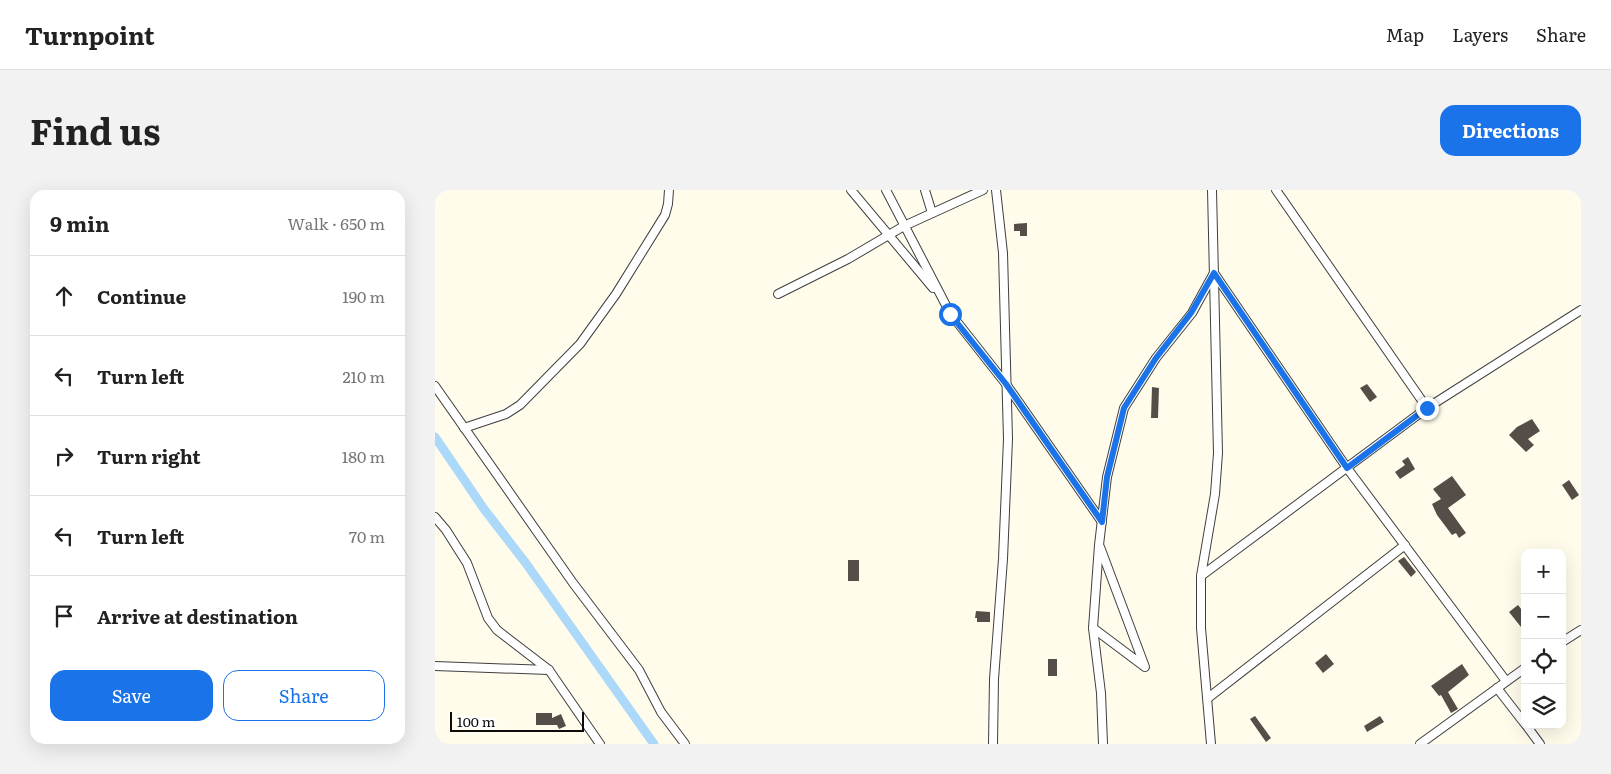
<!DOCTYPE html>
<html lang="en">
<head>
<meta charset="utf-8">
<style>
  :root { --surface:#fff; --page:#f2f2f2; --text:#222; --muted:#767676; --line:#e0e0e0; --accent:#1a73e8 }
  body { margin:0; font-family:Literata,serif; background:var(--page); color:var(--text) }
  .controls { position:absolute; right:15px; bottom:15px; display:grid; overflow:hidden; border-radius:10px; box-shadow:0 5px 20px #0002 }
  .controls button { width:45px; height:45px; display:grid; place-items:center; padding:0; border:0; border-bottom:1px solid var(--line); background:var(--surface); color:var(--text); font:25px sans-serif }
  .scale { position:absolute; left:15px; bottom:12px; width:134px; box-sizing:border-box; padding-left:5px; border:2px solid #0c0c0c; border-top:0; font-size:14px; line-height:18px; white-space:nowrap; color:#0c0c0c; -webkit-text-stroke:4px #fff; paint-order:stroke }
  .stop { position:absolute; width:15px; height:15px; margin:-11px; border:4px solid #1a73e8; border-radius:50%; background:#fff }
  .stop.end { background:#1a73e8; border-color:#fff; box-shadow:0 1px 5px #0008 }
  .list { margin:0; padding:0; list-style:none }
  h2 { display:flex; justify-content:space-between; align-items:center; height:65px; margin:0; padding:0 20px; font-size:21px }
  h2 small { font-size:16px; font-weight:400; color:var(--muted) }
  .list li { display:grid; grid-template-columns:32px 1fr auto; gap:15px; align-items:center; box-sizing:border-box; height:80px; padding:0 20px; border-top:1px solid var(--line) }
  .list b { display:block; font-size:19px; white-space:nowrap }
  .list em { font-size:16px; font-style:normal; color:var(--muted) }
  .actions { display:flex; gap:10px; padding:15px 20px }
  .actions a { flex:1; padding:11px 0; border:1px solid var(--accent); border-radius:15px; text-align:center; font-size:18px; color:var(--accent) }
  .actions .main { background:var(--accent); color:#fff }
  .icon { flex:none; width:28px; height:28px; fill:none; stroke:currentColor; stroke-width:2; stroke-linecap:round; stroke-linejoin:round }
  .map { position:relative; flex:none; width:1146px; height:554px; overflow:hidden; border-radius:15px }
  header { display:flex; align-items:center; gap:30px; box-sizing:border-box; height:70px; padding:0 25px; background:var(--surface); border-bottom:1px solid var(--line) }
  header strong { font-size:24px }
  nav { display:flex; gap:28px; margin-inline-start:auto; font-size:18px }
  .intro { display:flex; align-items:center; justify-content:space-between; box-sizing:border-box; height:120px; padding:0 30px }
  h1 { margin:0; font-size:35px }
  .button { padding:12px 22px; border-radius:15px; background:var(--accent); color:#fff; font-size:18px; font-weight:700 }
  main { display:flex; gap:30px; padding:0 30px }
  aside { flex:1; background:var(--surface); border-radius:15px; box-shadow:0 5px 20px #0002 }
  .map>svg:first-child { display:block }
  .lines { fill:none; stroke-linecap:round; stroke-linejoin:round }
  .canal { stroke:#acd9fa; stroke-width:9 }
  .building { fill:#554e48 }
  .minor-casing { stroke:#3f3f3f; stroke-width:10 }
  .minor { stroke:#fff; stroke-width:8 }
  .route { stroke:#1a73e8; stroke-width:6 }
</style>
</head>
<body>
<header>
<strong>Turnpoint</strong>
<nav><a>Map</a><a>Layers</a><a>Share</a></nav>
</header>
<div class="intro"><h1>Find us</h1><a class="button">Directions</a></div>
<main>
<aside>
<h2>9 min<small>Walk · 650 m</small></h2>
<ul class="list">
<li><svg class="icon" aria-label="ahead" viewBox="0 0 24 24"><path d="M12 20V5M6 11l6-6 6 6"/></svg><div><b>Continue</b></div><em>190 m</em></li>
<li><svg class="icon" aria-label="left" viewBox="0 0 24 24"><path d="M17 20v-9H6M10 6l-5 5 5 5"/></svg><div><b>Turn left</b></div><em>210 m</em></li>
<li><svg class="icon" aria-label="right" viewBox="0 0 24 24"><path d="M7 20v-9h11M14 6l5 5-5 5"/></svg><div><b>Turn right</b></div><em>180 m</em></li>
<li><svg class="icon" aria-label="left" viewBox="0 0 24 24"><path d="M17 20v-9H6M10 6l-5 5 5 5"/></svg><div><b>Turn left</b></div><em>70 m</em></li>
<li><svg class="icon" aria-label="arrive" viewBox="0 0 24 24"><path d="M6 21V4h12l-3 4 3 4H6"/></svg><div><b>Arrive at destination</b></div></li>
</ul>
<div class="actions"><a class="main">Save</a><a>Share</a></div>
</aside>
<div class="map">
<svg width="1146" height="554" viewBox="0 0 1146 554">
  <rect width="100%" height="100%" fill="#fffceb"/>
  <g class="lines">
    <!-- canal -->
    <polyline class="canal" points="0,247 49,319 90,372 219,554"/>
  </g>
  <!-- building -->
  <g class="building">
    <polygon points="592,33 592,46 585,46 585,41 579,41 579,34"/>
    <polygon points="932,194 942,207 935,212 925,198"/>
    <polygon points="717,197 724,198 723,228 716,228"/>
    <polygon points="1097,229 1105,241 1093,249 1099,255 1091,262 1074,245 1082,237"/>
    <polygon points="973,267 980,279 965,289 960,282 970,275 967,271"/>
    <polygon points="1017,286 1031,305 1013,318 1031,343 1024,348 1021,343 1017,345 1002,325 997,314 1006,309 998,299"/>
    <polygon points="1134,290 1144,305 1137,310 1127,295"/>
    <polygon points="969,367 981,382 976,387 963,371"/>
    <rect x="413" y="370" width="11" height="21"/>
    <polygon points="1083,415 1090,424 1090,442 1074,422"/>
    <polygon points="541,421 555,422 555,432 542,432 542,428 540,428"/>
    <polygon points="891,464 899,474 888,483 880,473"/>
    <rect x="613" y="469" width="9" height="17"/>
    <polygon points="1027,474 1034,485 1013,502 1023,519 1016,523 1006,505 1004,506 996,496"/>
    <polygon points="101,523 117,523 117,528 126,524 131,536 124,539 122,535 101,535"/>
    <polygon points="820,526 836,548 831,552 815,529"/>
    <polygon points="945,526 949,532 932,542 929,536"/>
  </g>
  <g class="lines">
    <defs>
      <g id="minor">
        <polyline points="416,0 498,98"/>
        <polyline points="451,0 515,123 571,194 667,332"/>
        <polyline points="490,0 497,23"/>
        <polyline points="841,0 992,218"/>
        <polyline points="343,104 413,69 469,36 548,0"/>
        <polyline points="0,196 138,393 204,480 226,522 250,554"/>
        <polyline points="29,238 71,224 85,215 145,154 181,104 230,25 233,14 234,0"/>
        <polyline points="0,327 11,340 32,373 53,428 62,440 114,480 165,554"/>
        <polyline points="766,386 992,218 1146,120"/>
        <polyline points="658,438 710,477 665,357"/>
        <polyline points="1127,452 1146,440"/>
        <polyline points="0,476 114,480"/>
        <polyline points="1062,498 1090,534"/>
        <polyline points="773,508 970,355"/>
        <polyline points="1091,535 1105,554"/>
        <polyline points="558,554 559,489 568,369 573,249 568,63 561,0"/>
        <polyline points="668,554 666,503 658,438 664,355 672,287 689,218 721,168 757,123 779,83 912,278 1071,491"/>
        <polyline points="776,554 766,438 766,386 780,304 783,263 777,0"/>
        <polyline points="985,554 1090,478"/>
      </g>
    </defs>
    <!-- minor casing -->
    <use href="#minor" class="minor-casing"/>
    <!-- minor -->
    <use href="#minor" class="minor"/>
  </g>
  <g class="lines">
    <!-- route -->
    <polyline class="route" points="515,124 571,194 667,332 672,287 689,218 721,168 756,123 779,83 912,278 992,218"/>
  </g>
</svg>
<div class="controls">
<button>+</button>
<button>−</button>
<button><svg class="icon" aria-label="locate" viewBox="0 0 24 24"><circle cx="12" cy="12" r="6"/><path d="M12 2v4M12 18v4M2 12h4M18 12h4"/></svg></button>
<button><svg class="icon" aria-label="layers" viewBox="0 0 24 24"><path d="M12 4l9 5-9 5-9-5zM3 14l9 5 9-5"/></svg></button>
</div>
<div class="scale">100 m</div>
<div class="stop" style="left:515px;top:124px"></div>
<div class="stop end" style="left:992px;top:218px"></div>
</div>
</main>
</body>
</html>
